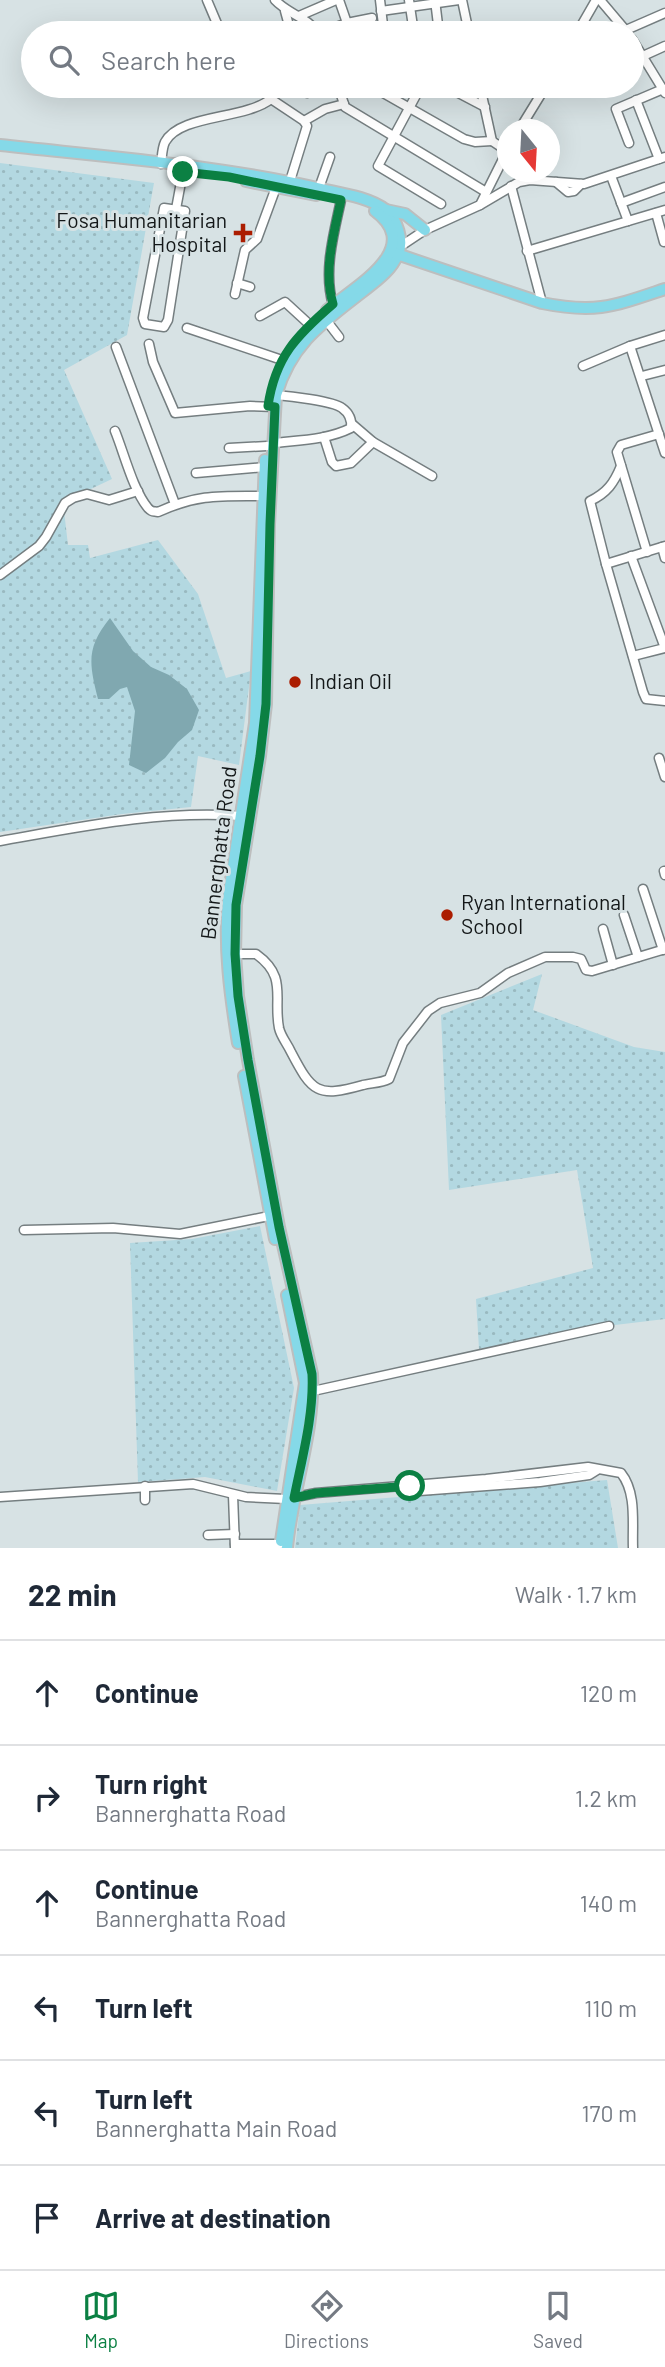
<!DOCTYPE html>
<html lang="en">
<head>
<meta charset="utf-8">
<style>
  :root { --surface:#fff; --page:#f6f6f7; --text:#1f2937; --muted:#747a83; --line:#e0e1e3; --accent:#0b8043 }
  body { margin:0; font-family:Barlow,sans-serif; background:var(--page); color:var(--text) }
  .compass { position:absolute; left:497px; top:119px; width:63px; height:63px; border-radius:50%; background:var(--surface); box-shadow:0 7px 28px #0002; rotate:162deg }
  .stop { position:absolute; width:21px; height:21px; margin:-16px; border:5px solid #0b8043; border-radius:50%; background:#fff }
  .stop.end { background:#0b8043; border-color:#fff; box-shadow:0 2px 7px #0008 }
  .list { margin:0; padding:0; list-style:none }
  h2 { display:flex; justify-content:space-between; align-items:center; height:91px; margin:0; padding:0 28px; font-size:30px }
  h2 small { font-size:23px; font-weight:400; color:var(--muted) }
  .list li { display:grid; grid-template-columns:46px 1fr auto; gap:21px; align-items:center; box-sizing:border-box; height:105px; padding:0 28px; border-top:2px solid var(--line) }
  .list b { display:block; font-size:26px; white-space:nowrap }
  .list p { margin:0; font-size:23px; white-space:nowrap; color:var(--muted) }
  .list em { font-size:23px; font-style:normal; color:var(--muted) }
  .icon { flex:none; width:38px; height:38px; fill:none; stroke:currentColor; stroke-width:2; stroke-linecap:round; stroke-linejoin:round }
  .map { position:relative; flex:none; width:665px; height:1548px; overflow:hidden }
  .search { position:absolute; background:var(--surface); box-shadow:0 7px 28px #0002; left:21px; right:21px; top:21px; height:77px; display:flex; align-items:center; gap:18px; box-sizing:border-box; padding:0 24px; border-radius:38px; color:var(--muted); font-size:26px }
  .sheet { height:721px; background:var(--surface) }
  nav { display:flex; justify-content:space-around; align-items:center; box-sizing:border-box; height:98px; border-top:2px solid var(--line); background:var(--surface); font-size:19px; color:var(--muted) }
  nav a { display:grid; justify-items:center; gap:4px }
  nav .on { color:var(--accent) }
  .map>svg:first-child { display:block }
  .grass { fill:url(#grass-dots) }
  .water { fill:#80a8b0 }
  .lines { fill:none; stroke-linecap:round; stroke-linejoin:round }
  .minor-casing { stroke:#757e80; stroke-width:11 }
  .major-casing { stroke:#bdbebe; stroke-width:14 }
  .minor { stroke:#fff; stroke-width:8 }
  .major { stroke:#85d9e8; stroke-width:10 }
  .route { stroke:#0b8043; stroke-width:9 }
  .poi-dot { fill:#ab1d01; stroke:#d7e2e4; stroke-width:2.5 }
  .labels { text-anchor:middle; stroke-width:6; stroke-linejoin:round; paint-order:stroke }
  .poi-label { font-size:21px; fill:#131718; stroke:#d7e2e4; text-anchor:start }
  .street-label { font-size:21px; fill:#131718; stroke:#d7e2e4 }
</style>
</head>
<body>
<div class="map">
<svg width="665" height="1548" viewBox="0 0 665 1548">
  <defs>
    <pattern id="grass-dots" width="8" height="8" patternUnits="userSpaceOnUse" patternTransform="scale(1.75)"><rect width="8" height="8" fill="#b3d8e1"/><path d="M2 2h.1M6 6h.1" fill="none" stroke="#99b9c0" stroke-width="1.8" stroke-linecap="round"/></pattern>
  </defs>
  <rect width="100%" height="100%" fill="#d7e2e4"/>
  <!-- grass -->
  <g class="grass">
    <polygon points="0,163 154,183 127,335 64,370 112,479 63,502 68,545 88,545 90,558 158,540 198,594 226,678 251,671 239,765 198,756 191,807 122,814 0,832"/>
    <polygon points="542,974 533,1010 634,1047 665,1052 665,1319 615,1325 479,1349 476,1299 593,1268 577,1170 449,1190 441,1015"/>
    <polygon points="260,1226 294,1388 277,1491 205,1477 138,1482 130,1243 192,1239"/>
    <polygon points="607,1480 618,1548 295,1548 300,1505"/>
  </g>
  <!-- water -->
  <path class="water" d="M110,618L133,651L151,667L169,675L187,689L199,710L192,730L178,742L165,758L146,773L129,765L135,711L127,687L120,689L109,699H98C89,663 86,648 110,618Z"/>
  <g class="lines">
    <defs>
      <g id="minor">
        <polyline points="207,0 221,33"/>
        <path d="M275,0C288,14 307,17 318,33"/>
        <polyline points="339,0 347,23"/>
        <polyline points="380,0 384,33"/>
        <polyline points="409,0 414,33"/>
        <polyline points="435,0 439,33"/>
        <polyline points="462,0 469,33"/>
        <polyline points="600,0 628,33"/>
        <polyline points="285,11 291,33"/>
        <polyline points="381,11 459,0"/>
        <polyline points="299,16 336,0"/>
        <polyline points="626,30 665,13"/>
        <polyline points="321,33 347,23 372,18"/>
        <polyline points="577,33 596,0"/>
        <polyline points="632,39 665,93"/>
        <polyline points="643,56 665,46"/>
        <polyline points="259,86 271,99 304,121 307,126 290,181"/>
        <polyline points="305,86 307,93"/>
        <polyline points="338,86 345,107 486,192"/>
        <polyline points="371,86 464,139 475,142 492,141"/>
        <polyline points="421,86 378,166 441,204"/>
        <polyline points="445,86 485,107"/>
        <polyline points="480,86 492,141 507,151"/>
        <polyline points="636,100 659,159"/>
        <polyline points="304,121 325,109 344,104"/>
        <polyline points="519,130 546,86"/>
        <polyline points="629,143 616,109 663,89"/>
        <path d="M161,164C162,157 162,148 165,142C180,114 244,120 271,99"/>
        <polyline points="611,176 628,221"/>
        <polyline points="556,182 568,192 574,191 581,184"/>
        <polyline points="511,186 542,303"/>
        <polyline points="319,188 330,157"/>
        <polyline points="621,203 665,187"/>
        <polyline points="480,205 519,182 530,180 584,184 665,157"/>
        <polygon points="164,208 185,211 168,320 164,327 145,324 143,318"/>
        <polyline points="176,209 184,166"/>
        <polyline points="656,213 664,242"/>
        <polyline points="397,245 404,244 425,230 480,205 508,149"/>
        <polyline points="527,251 665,210"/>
        <polyline points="237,283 250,287"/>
        <polyline points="235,294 245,250 257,239 278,182"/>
        <path d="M333,305C323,271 334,233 341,200"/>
        <polyline points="260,316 285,302 310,325"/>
        <polyline points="326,320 339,337"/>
        <polyline points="187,328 282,360"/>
        <polyline points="149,344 153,362 175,413 250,406 275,407"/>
        <polyline points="630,346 665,453"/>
        <polyline points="116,347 175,504"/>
        <polyline points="583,366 630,346 665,335"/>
        <polyline points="642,376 665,370"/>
        <polyline points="352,424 373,442 432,476"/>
        <path d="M115,431C124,453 133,490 148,508C152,512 152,511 158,512C198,494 220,496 263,496"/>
        <polyline points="324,437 332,462 336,466 351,463 373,442"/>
        <path d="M273,443C299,440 327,440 351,428C352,420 349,413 342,408C333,401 289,396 276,395"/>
        <polyline points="229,448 267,446"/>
        <polyline points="196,473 265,467"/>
        <polyline points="665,546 606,564 643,692 646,699 665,701"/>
        <polyline points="662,547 665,558"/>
        <polyline points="647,552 617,452 621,445 659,434"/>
        <polyline points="631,556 665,648 633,656"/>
        <path d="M606,564L590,501C607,493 614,483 621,466"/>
        <polyline points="0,575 39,546 46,537 65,503 73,498 87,494 109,500 138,491"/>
        <polyline points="659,758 665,777"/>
        <path d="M0,841C80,827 160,810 241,816"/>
        <polyline points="664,871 665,875"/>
        <polyline points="643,889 663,950"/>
        <polyline points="624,915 638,957"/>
        <polyline points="603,929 613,965"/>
        <path d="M235,954H256C288,977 273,997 279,1028C281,1037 287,1043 291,1052C312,1092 317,1098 363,1085C371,1083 381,1083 389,1079L403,1043L428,1011L440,1003L480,993L508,973L545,957H573L581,959L586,970L592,971L665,949"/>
        <polyline points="24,1230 113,1228 180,1234 274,1215"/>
        <polyline points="313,1391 609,1326"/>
        <polyline points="406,1492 540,1482 589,1475 597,1470"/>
        <polyline points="233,1495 235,1548"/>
        <path d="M0,1497L193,1484L246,1497L286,1499L316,1493L486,1479L588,1467L621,1473C637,1493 632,1524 633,1548"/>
        <polyline points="145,1500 145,1486"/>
        <polyline points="208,1535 235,1534"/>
        <polyline points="235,1544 280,1544"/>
      </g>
      <g id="major">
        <path d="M0,145C109,157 219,165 326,190C345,194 370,198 386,210C397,219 404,241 398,254C391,271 376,281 362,292C322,323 291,344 276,395L269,524L266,704L260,756L236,905L235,954L238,996L248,1060L279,1227L312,1374C315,1432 292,1490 287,1548"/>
        <polyline points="246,181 316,195"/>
        <polyline points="386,210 405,214 425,230"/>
        <path d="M394,253L542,303C596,314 614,306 665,289"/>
        <path d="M327,310C354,287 426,249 375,211"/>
        <path d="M238,1043C230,994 224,948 228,899L255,723L265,460"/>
        <polyline points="244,1076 275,1239"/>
        <polyline points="281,1541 305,1383 287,1295"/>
      </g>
    </defs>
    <!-- minor casing -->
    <use href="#minor" class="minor-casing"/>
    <!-- major casing -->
    <use href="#major" class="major-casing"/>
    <!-- minor -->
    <use href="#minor" class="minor"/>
    <!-- major -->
    <use href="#major" class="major"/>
  </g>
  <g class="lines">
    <!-- route -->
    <path class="route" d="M183,172L229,177L341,200C334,233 323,271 333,304C297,335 275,357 268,406L275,407L270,524L266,704L260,756L236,905L235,954L238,996L248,1060L279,1227L312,1374C314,1415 302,1458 294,1498L316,1493L410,1486"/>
  </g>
  <!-- markers -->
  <g class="poi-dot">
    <path d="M239.5 222.5h7v7h7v7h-7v7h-7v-7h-7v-7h7z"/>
    <circle cx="295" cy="682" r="7"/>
    <circle cx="447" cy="915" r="7"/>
  </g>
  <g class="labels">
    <!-- poi labels -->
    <g class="poi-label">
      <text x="227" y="228" text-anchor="end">Fosa Humanitarian<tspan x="227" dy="24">Hospital</tspan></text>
      <text x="309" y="689">Indian Oil</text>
      <text x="461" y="910">Ryan International<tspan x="461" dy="24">School</tspan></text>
    </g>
    <!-- street labels -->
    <g class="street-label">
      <text transform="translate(219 853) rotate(-83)" y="7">Bannerghatta Road</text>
    </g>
  </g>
</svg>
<svg class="compass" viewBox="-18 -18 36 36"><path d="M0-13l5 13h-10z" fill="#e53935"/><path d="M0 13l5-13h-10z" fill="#747a83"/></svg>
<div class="stop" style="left:410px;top:1486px"></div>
<div class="stop end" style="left:183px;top:172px"></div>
<div class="search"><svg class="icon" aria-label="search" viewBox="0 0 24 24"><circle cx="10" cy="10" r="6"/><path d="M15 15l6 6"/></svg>Search here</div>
</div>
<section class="sheet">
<h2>22 min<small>Walk · 1.7 km</small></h2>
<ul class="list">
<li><svg class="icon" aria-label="ahead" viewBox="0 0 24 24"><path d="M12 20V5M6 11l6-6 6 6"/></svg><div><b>Continue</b></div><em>120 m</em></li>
<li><svg class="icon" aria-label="right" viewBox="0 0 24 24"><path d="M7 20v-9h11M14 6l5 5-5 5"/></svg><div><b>Turn right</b><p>Bannerghatta Road</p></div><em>1.2 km</em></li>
<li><svg class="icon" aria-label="ahead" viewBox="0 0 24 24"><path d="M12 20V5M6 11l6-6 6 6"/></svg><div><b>Continue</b><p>Bannerghatta Road</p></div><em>140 m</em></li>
<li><svg class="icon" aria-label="left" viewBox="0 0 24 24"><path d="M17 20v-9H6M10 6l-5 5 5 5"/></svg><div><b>Turn left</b></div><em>110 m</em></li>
<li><svg class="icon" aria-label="left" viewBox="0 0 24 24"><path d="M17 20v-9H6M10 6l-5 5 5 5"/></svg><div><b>Turn left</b><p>Bannerghatta Main Road</p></div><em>170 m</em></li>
<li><svg class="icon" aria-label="arrive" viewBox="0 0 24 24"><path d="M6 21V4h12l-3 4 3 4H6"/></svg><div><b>Arrive at destination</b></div></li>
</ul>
</section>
<nav>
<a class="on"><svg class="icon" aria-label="map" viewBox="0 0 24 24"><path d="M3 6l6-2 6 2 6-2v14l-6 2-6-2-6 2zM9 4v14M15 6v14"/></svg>Map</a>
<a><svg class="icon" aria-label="directions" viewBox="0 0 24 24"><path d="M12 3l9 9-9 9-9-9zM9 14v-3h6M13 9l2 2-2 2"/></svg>Directions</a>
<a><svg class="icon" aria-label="saved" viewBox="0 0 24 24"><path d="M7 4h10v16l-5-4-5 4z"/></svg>Saved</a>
</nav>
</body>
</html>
